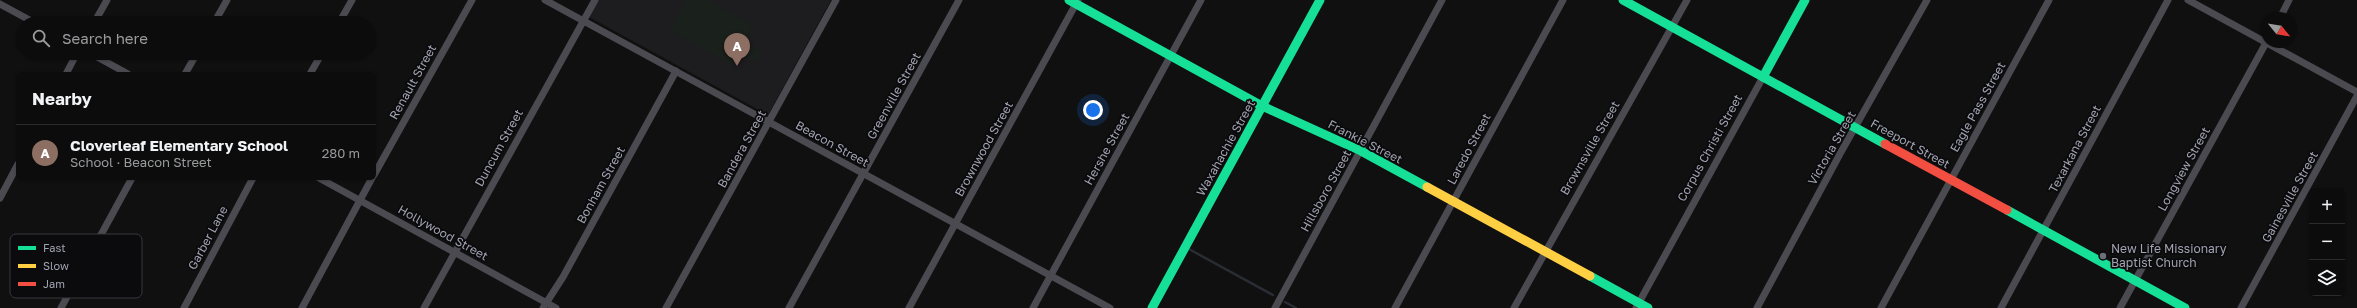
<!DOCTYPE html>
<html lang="en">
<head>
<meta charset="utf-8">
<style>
  :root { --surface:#0c0c0c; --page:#151515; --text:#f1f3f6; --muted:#9a9b9d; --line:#2c2c2d; --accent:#6e7079 }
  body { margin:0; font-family:"Golos Text",sans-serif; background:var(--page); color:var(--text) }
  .controls { position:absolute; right:12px; bottom:12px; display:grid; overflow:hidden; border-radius:6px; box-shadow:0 1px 3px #0004 }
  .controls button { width:36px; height:36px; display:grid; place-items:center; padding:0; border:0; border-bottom:1px solid var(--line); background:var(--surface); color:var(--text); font:20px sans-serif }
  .compass { position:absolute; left:2261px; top:12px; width:36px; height:36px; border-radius:50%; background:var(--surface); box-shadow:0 1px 3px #0004; rotate:120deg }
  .you { position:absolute; left:1093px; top:110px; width:14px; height:14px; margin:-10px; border:3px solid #fff; border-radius:50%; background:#1a73e8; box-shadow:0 0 0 6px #1a73e833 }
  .badge { display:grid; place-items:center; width:26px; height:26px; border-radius:50%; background:var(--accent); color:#fff; font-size:13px; font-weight:700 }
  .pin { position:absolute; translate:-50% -33px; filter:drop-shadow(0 1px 2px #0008) }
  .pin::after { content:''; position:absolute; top:21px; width:14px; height:12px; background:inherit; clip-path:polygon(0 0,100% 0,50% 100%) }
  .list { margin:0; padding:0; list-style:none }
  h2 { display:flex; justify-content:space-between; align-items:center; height:52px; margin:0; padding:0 16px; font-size:17px }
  h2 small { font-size:13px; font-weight:400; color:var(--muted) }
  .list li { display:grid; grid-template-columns:26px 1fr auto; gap:12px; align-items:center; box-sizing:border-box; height:56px; padding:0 16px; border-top:1px solid var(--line) }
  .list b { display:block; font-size:15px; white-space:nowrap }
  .list p { margin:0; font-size:13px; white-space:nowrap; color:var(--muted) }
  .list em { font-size:13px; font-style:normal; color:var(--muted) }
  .icon { flex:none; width:22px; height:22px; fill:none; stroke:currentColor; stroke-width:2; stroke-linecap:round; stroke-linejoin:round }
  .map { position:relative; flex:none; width:2357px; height:308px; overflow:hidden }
  .search { position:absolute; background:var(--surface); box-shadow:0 1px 3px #0004; left:16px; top:16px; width:360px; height:44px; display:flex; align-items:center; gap:10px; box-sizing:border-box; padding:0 14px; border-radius:22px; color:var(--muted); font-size:15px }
  .panel { position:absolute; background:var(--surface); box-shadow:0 1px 3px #0004; left:16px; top:72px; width:360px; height:108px; border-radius:6px }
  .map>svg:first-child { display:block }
  .built { fill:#1d1d1f }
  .green { fill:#1a201c }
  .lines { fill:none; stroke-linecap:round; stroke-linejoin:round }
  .stream { stroke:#292c33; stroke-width:2.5 }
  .street { stroke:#4a4a50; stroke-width:7 }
  .fast { stroke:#16e098; stroke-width:9 }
  .slow { stroke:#ffcf43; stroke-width:9 }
  .jam { stroke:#f24e42; stroke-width:9 }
  .poi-dot { fill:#6e7079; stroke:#0b0a0c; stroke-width:1.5 }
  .labels { text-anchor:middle; stroke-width:3.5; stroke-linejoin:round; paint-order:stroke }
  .street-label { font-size:12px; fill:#a1a3b1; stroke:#0b0a0c }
  .poi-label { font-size:12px; fill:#a1a3b1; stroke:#0b0a0c; text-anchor:start }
  .key { fill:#0b0a0c; stroke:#38383e; stroke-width:1 }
  .key-label { font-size:11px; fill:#a1a3b1 }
</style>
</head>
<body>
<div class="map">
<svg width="2357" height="308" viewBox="0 0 2357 308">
  <rect width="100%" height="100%" fill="#101010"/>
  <!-- built -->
  <polygon class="built" points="598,0 831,0 768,115 589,17"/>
  <!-- green -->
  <g class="green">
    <polygon points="687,0 708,0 752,24 730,64 670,31"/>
    <polygon points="745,44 761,50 758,61 742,55 742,49"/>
  </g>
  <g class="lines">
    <!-- stream -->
    <g class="stream">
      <polyline points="1187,248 1273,295"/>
      <polyline points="1285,302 1296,308"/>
    </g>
    <!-- street -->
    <g class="street">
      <polyline points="545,0 1110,308"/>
      <polyline points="2188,0 2357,92"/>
      <polyline points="0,4 35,23"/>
      <polyline points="2280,18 2289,0"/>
      <polyline points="94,23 107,0"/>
      <polyline points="214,23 227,0"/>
      <polyline points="339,23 352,0"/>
      <polyline points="90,53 128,74"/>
      <polyline points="66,74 77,53"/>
      <polyline points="185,74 197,53"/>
      <polyline points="310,74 322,53"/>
      <polyline points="374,175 472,0"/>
      <polyline points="319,178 556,308"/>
      <polyline points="0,198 18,164"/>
      <polyline points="61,308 132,178"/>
      <polyline points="184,308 253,178"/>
      <polyline points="302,308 372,178"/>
      <polyline points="424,308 595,0"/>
      <polyline points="543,308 563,277 676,71"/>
      <polyline points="666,308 836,0"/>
      <polyline points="789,308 959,0"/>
      <polyline points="909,308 1078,0"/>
      <polyline points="1033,308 1201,0"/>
      <polyline points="1275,308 1442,0"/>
      <polyline points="1395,308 1563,0"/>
      <polyline points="1514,308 1687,0"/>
      <polyline points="1636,308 1763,77"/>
      <polyline points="1757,308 1841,152 1927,0"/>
      <polyline points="1881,308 2049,0"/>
      <polyline points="2001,308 2168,0"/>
      <polyline points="2120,308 2267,41"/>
      <polyline points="2241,308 2357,96"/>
    </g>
    <!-- fast -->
    <g class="fast">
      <polyline points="1069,0 1262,106 1361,151 1427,187"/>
      <polyline points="1623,0 1885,144"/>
      <polyline points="1763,77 1805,0"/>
      <polyline points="2007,210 2185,308"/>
      <polyline points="1590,276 1648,308"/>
      <polyline points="1152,308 1320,0"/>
    </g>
    <!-- slow -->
    <polyline class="slow" points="1427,187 1590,276"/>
    <!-- jam -->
    <polyline class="jam" points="1885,144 2007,210"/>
  </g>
  <!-- markers -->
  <circle class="poi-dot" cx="2103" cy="256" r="4"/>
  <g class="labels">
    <!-- street labels -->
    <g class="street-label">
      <text transform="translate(413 82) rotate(-61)" y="4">Renault Street</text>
      <text transform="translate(894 96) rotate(-61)" y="4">Greenville Street</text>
      <text transform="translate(1978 107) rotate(-61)" y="4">Eagle Pass Street</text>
      <text transform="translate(1365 142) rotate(27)" y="4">Frankie Street</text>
      <text transform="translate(832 144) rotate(29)" y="4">Beacon Street</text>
      <text transform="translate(1910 144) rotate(29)" y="4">Freeport Street</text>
      <text transform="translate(499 148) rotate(-61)" y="4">Duncum Street</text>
      <text transform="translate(1226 148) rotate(-61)" y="4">Waxahachie Street</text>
      <text transform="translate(1590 148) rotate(-60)" y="4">Brownsville Street</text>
      <text transform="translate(1710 148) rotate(-61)" y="4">Corpus Christi Street</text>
      <text transform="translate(1832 148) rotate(-60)" y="4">Victoria Street</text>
      <text transform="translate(742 149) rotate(-61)" y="4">Bandera Street</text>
      <text transform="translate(984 149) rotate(-61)" y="4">Brownwood Street</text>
      <text transform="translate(1107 149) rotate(-61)" y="4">Hershe Street</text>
      <text transform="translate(1469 149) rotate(-62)" y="4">Laredo Street</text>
      <text transform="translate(2075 149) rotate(-62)" y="4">Texarkana Street</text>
      <text transform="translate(2184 169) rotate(-61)" y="4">Longview Street</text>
      <text transform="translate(601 185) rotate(-61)" y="4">Bonham Street</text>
      <text transform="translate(1326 191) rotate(-61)" y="4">Hillsboro Street</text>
      <text transform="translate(2290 197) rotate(-61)" y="4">Gainesville Street</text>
      <text transform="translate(443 233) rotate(29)" y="4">Hollywood Street</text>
      <text transform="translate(208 238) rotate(-62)" y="4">Garber Lane</text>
    </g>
    <!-- poi labels -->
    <g class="poi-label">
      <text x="2111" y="253">New Life Missionary<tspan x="2111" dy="14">Baptist Church</tspan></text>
    </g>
  </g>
  <!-- legend -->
  <rect x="10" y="234" width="132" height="64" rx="6" class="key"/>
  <rect x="18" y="246" width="18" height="4" fill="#16e098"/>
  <rect x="18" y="264" width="18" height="4" fill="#ffcf43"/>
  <rect x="18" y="282" width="18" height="4" fill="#f24e42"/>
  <g class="key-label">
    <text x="43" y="252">Fast</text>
    <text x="43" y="270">Slow</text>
    <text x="43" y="288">Jam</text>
  </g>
</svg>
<div class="controls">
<button>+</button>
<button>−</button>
<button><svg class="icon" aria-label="layers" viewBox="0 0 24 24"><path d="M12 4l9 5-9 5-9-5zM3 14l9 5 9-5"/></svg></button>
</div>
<svg class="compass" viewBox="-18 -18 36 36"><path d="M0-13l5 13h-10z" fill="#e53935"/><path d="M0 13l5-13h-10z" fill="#9a9b9d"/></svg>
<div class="you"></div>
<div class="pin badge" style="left:737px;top:66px;background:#8d6e63">A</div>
<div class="search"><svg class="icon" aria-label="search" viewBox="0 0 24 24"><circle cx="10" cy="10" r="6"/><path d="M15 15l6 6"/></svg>Search here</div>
<section class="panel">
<h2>Nearby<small></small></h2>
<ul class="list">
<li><span class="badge" style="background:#8d6e63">A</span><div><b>Cloverleaf Elementary School</b><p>School · Beacon Street</p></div><em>280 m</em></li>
</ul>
</section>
</div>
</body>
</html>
